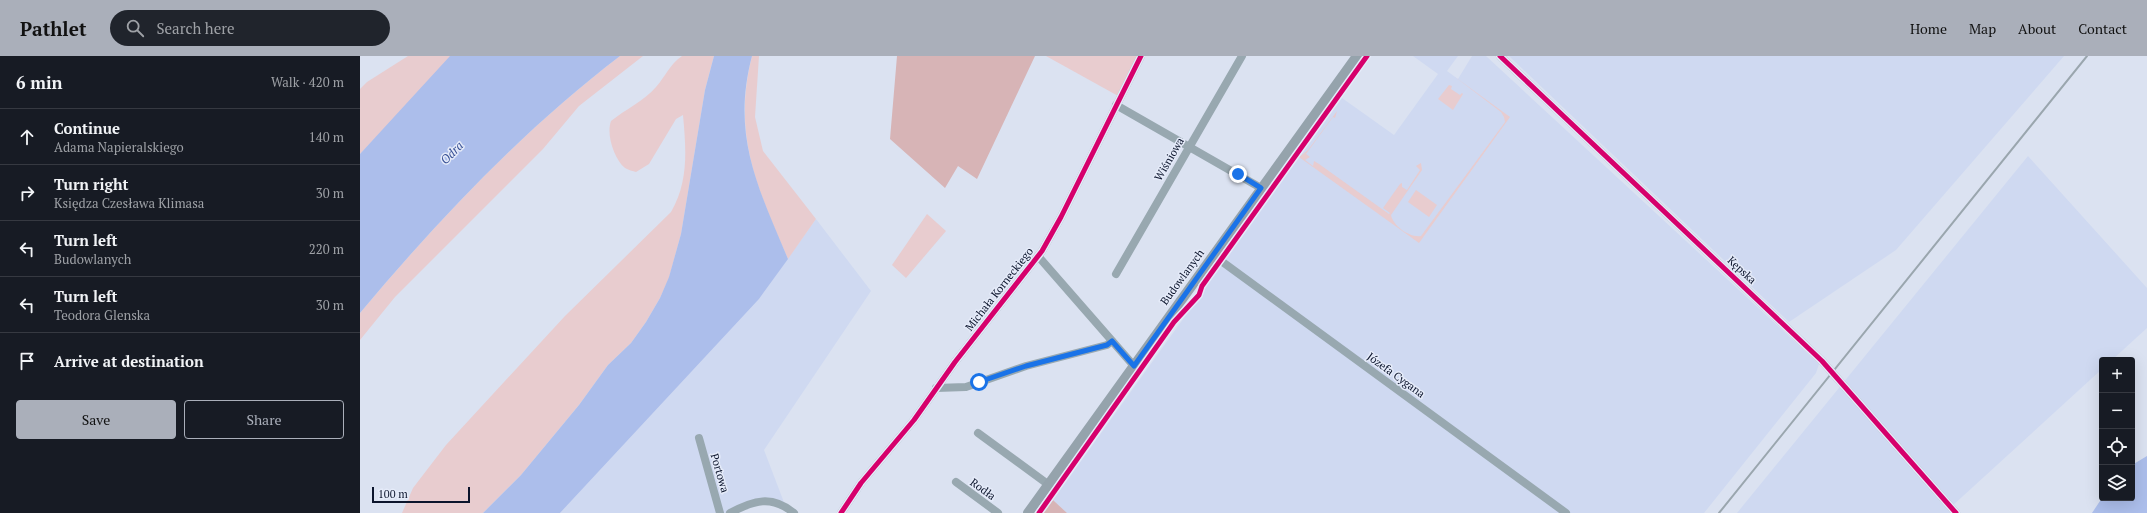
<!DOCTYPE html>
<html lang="en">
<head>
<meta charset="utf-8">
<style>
  :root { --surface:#171b24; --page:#20242c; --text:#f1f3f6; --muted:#9ea1a6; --line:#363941; --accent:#aaafba }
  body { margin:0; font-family:"PT Serif",serif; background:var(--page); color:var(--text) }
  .controls { position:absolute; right:12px; bottom:12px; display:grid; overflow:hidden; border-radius:4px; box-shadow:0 4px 16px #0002 }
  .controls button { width:36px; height:36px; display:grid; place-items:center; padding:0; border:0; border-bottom:1px solid var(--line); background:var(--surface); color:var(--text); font:20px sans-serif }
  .scale { position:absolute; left:12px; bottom:10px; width:98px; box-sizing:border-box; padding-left:4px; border:2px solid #0b142c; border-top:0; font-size:11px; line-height:14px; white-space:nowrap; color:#0b142c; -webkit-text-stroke:3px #e5ebf9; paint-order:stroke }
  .stop { position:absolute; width:12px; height:12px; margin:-9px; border:3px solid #1a73e8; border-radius:50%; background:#fff }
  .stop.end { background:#1a73e8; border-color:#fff; box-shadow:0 1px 4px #0008 }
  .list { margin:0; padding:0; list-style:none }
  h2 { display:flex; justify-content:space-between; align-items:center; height:52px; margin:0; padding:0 16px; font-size:17px }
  h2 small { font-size:13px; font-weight:400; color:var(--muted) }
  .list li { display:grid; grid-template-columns:26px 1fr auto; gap:12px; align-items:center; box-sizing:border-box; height:56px; padding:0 16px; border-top:1px solid var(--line) }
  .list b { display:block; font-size:15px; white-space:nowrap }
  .list p { margin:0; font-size:13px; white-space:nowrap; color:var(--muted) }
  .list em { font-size:13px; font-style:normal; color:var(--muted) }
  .actions { display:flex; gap:8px; padding:12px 16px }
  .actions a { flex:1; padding:9px 0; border:1px solid var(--accent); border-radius:4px; text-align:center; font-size:14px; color:var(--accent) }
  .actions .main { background:var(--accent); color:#111 }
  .icon { flex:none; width:22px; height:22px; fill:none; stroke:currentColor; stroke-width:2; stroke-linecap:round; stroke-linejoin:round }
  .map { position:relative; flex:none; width:1787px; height:457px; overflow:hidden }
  header { display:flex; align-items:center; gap:24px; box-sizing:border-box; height:56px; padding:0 20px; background:var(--accent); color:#111 }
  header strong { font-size:19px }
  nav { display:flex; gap:22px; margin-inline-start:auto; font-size:14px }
  .search { width:280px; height:36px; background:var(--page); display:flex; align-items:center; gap:10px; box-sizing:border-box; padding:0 14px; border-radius:22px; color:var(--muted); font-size:15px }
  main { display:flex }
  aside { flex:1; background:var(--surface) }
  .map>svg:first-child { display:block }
  .built { fill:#cfd9f1 }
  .green { fill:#e8cccf }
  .forest { fill:#d7b4b6 }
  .water { fill:#acbeeb }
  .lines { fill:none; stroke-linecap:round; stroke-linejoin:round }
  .minor { stroke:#98a8b0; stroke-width:8 }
  .major { stroke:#95a3ac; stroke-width:10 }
  .rail { stroke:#9aa6ae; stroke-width:2 }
  .cycleway-casing { stroke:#e5ebf9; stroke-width:8 }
  .cycleway { stroke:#d6006c; stroke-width:5 }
  .route { stroke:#1a73e8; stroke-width:5 }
  .labels { text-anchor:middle; stroke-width:3; stroke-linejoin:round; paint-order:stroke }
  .street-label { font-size:11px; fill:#0b142c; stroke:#e5ebf9 }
  .water-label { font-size:12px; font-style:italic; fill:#375095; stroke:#e5ebf9 }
</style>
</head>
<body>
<header>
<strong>Pathlet</strong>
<div class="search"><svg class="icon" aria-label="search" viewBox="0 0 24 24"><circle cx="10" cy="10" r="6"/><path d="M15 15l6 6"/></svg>Search here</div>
<nav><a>Home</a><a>Map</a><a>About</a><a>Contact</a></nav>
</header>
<main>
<aside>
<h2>6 min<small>Walk · 420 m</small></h2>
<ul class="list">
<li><svg class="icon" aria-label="ahead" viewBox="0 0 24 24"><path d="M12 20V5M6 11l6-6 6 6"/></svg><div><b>Continue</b><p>Adama Napieralskiego</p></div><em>140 m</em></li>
<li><svg class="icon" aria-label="right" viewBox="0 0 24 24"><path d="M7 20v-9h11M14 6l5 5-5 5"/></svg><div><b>Turn right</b><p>Księdza Czesława Klimasa</p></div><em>30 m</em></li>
<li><svg class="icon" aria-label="left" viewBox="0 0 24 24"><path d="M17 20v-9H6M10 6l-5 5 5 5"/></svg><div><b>Turn left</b><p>Budowlanych</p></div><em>220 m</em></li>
<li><svg class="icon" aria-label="left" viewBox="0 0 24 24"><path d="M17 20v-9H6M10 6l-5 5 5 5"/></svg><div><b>Turn left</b><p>Teodora Glenska</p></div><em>30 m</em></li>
<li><svg class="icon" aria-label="arrive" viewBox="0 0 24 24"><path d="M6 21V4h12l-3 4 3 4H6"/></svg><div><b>Arrive at destination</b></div></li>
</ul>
<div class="actions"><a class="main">Save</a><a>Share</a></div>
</aside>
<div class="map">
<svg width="1787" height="457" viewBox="0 0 1787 457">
  <rect width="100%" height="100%" fill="#dbe2f1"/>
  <!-- built -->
  <g class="built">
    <polygon points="1053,0 1098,0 1087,15 1098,23 1112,0 1126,0 1459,308 1456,317 1344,457 707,457 693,444 982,42 1034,79 1078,18"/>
    <polygon points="1149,0 1704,0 1536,194 1429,266"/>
    <polygon points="1668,100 1787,232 1787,272 1752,304 1742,304 1742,313 1591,451 1596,457 1377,457"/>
    <polygon points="456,163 511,235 404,394 425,449 415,445 370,457 200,457 399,243"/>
  </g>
  <!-- green -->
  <g class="green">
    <polygon points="48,0 93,0 0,98 0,33 7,26"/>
    <path d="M260,0H283L219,50L183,93L35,241L0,284V257C78,164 163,74 260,0Z"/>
    <path d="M322,0H354L345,34L321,178L309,222L300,242L286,266L271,287L248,309L219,349L161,419L123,457H42L53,432L86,389L205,260L311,156C329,125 326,93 323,59L316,63L289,108L276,116C273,115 268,114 265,112C254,103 246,78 251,65C266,53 284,45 296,31C305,21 310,8 322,0Z"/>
    <path d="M392,0H399L395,61L403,95L456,163L428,203C397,132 372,79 392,0Z"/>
    <polygon points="686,0 781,0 760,41"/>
    <path d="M1095,21L1150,61L1059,187L939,101L948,94L977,55L975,62L973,61L946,98L950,101L945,104L953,110L954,105L959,108L1029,158L1030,157L1023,152L1040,128L1042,127V131L1047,134L1060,114L1056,110L1061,107L1062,114L1031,159C1033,170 1050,182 1061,180L1145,66L1144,61L1141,56Z"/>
    <polygon points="1089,29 1092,30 1091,33 1100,39 1102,37 1103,38 1093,54 1078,43"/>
    <polygon points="1056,134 1077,149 1069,161 1048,146"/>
    <polygon points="567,158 586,175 546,222 532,209"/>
  </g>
  <!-- forest -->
  <g class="forest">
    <polygon points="537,0 675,0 617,123 598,110 585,132 530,83"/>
    <polygon points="693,444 707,457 683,457"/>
  </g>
  <!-- water -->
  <g class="water">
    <path d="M90,0H260C163,74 78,164 0,257V98Z"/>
    <path d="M354,0H392C371,80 398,131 428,203L399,243L200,457H123L161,419L219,349L248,309L271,287L286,266L300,242L309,221L321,178L345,34Z"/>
    <polygon points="1787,400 1787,457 1732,457 1742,442 1772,442 1772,409"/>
  </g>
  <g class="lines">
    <!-- minor -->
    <g class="minor">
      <polyline points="1140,0 1462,305 1596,457"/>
      <polyline points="756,49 901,132"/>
      <polyline points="853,199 1206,457"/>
      <polyline points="678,200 774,310"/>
      <polyline points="756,218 882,0"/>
      <polyline points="576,332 606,331 666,310 747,289 752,285"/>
      <polyline points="618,377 689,429"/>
      <polyline points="339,382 360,457"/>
      <polyline points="596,426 638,457"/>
      <path d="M370,457C394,444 412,439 434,457"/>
      <polyline points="481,457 501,427 554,364 595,306 682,195 701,161 781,0"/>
    </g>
    <!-- major -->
    <polyline class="major" points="668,457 997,0"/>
    <!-- rail -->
    <polyline class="rail" points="1359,457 1727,0"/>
    <defs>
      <g id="cycleway">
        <polyline points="1140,0 1462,305 1596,457"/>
        <polyline points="481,457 501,427 554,364 595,306 682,195 701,161 781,0"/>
        <polyline points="679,457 814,266 839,239 842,230 1007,0"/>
      </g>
    </defs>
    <!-- cycleway casing -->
    <use href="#cycleway" class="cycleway-casing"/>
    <!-- cycleway -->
    <use href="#cycleway" class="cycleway"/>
  </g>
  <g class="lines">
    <!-- route -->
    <polyline class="route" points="619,326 666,310 747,289 752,285 774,310 901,132 878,118"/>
  </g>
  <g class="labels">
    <!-- street labels -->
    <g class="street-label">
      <text transform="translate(809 103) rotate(-60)" y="4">Wiśniowa</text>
      <text transform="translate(1382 214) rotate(43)" y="4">Kępska</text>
      <text transform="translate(822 221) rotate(-54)" y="4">Budowlanych</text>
      <text transform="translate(639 233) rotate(-52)" y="4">Michała Korneckiego</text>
      <text transform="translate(1036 319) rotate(36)" y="4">Józefa Cygana</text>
      <text transform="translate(360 417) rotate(74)" y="4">Portowa</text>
      <text transform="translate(623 433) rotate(36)" y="4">Rodła</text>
    </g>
    <!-- water labels -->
    <g class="water-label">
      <text transform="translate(92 97) rotate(-45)" y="4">Odra</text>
    </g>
  </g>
</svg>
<div class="controls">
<button>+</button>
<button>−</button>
<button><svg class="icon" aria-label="locate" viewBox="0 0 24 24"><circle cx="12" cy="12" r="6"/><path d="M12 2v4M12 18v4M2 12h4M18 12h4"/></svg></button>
<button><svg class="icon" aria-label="layers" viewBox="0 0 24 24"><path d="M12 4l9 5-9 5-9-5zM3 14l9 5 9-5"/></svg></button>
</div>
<div class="scale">100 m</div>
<div class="stop" style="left:619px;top:326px"></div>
<div class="stop end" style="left:878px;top:118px"></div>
</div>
</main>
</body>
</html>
